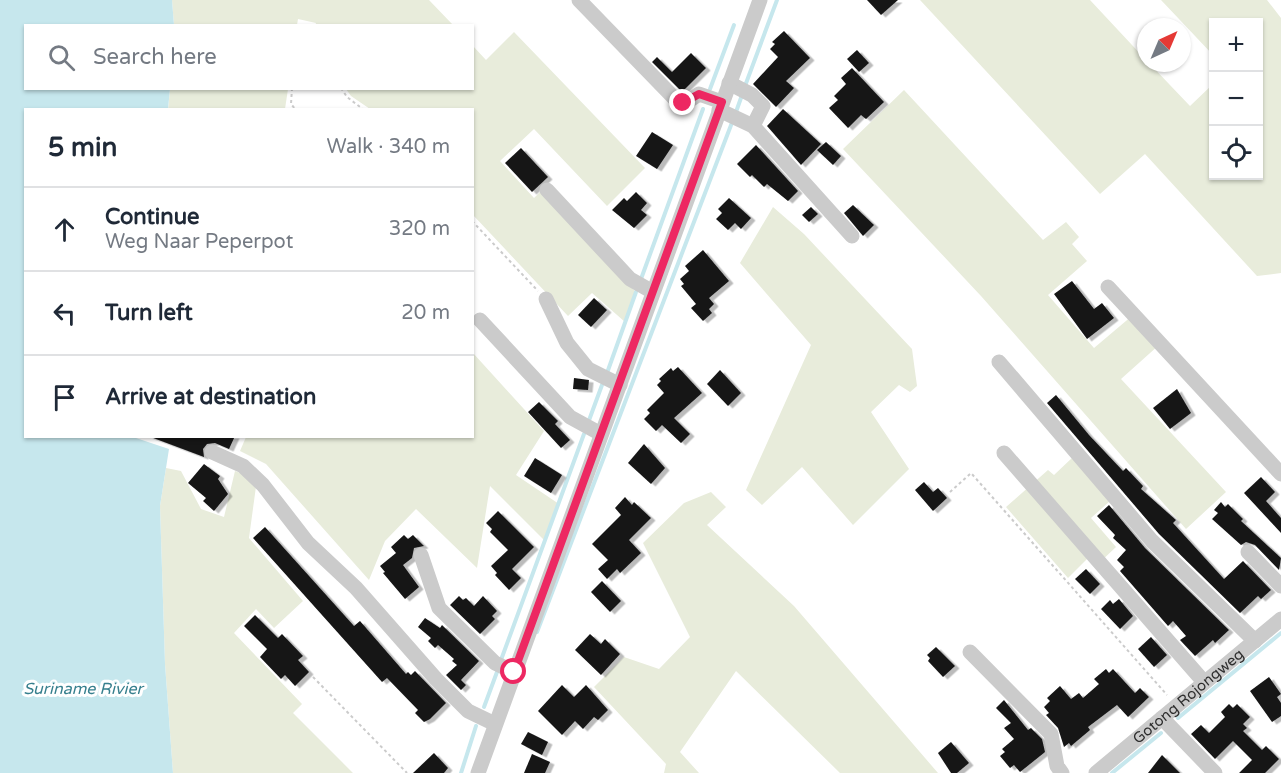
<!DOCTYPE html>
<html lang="en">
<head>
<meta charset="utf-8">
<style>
  :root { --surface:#fff; --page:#f6f6f7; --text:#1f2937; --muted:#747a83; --line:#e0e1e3 }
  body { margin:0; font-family:"Varela Round",sans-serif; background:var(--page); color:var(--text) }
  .controls { position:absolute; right:18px; top:18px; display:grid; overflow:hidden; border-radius:0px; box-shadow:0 2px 4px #0004 }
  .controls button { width:54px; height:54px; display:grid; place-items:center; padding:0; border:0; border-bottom:2px solid var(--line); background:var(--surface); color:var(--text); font:30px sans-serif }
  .compass { position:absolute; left:1137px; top:18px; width:54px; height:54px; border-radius:50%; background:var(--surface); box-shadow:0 2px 4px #0004; rotate:44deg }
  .stop { position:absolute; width:18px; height:18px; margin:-14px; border:4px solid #ed2862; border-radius:50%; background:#fff }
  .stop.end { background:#ed2862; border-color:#fff; box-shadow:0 2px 6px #0008 }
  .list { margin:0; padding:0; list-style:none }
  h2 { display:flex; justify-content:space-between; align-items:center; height:78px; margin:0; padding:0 24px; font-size:26px }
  h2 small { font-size:20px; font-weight:400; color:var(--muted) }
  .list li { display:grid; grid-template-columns:39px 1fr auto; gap:18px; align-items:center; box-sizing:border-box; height:84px; padding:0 24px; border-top:2px solid var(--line) }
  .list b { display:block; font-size:22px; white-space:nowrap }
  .list p { margin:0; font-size:20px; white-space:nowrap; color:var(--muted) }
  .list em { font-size:20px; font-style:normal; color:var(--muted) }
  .icon { flex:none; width:33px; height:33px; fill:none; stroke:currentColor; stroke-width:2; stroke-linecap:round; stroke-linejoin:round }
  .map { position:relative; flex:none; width:1281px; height:773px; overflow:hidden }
  .search { position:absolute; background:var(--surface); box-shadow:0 2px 4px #0004; left:24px; top:24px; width:450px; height:66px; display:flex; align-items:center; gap:15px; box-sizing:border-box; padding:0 21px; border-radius:0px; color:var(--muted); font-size:22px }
  .panel { position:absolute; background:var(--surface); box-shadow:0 2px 4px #0004; left:24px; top:108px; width:450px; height:330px; border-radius:0px }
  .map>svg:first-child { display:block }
  .green { fill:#e8ecdb }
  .water { fill:#c6e7ed }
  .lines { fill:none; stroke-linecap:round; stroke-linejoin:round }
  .stream { stroke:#c6e7ed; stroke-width:4 }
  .building { fill:#151515; filter:url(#shadow) }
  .path { stroke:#cbcbcb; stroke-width:2; stroke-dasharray:3 3; stroke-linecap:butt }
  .minor { stroke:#cbcbcb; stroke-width:15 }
  .route { stroke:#ed2862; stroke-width:8 }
  .labels { text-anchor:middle; stroke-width:6; stroke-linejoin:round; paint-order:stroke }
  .street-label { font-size:15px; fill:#2e2e2e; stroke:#fff }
  .water-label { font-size:16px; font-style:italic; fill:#367f8d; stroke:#fff }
</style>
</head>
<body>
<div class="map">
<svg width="1281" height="773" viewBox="0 0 1281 773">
  <defs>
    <filter id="shadow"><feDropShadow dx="4.5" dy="2.5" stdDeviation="0" flood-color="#0004"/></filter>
  </defs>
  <rect width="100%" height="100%" fill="#fff"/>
  <!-- green -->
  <g class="green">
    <polygon points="172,0 429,0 453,25 315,26 316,23 298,19 297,25 174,25"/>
    <polygon points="920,0 1090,0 1146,60 1146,63 1149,63 1190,106 1213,84 1214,176 1258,176 1258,22 1214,22 1213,55 1161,0 1267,0 1281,18 1281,273 1257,276 1145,154 1100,194"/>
    <polygon points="514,32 645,168 607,206 534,129 500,161 534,198 540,192 636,292 625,322 592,293 568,316 473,215 472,110 370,109 351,96 346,89 472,88 473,46 486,60"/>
    <polygon points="170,89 288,89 285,109 168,110"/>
    <polygon points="904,90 1043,240 1066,222 1079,237 1072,244 1087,261 1048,295 1094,348 1133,315 1159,345 1121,379 1226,492 1186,529 981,296 843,149"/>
    <polygon points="773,207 804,234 912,349 917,386 910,392 899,385 871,412 909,469 853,525 802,467 762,505 746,490 811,345 740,263"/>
    <polygon points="473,353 544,431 516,475 559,504 545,541 490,486 477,568 416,509 385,541 369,580 266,464 240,451 246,437 472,436"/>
    <polygon points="1073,457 1110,501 1091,518 1116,547 1096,566 1088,558 1068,578 1006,507 1048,470 1054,475"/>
    <polygon points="166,468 181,471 201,509 224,517 235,471 257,479 249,538 303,601 274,628 256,609 234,633 302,704 293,713 353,773 173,773 165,664 160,506"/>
    <polygon points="711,492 726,507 707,525 794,606 938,773 840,773 736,671 680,752 699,773 664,773 666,764 594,687 624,657 659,669 690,637 643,543 684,503"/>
  </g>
  <!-- water -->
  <polygon class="water" points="0,0 172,0 174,25 26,26 26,88 170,89 168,109 26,110 26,436 133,437 169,449 160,506 165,664 173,773 0,773"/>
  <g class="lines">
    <!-- stream -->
    <g class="stream">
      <polyline points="745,86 777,0"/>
      <polyline points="710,89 734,25"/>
      <polyline points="736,112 742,95"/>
      <polyline points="641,279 703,109"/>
      <polyline points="607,373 636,292"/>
      <polyline points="588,423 602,385"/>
      <polyline points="537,632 733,120"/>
      <polyline points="501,660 584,434"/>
      <polyline points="484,707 497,672"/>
      <polyline points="1178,718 1281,633"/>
      <polyline points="461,773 476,726"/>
      <polyline points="1112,773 1161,733"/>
    </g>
  </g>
  <!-- building -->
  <g class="building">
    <polygon points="867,0 898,0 881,15"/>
    <polygon points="784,31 810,58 786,81 794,88 776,107 753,84 778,57 770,49 775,44 772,42"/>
    <polygon points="857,50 869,63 859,72 847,59"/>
    <polygon points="691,53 706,68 682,92 652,62 657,57 672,72"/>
    <polygon points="852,68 884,102 866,119 861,115 848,128 829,108 838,100 834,96 846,84 841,78"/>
    <polygon points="783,109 821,144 801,165 767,126"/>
    <polygon points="652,132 673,145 657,169 636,156"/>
    <polygon points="826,142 841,156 833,165 817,150"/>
    <polygon points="756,145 798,191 788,201 767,184 764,187 752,175 750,177 737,164"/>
    <polygon points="521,148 548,177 532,192 505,163"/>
    <polygon points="636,192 647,203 641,210 647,215 634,228 612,210 624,198 627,201"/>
    <polygon points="729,198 751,218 741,229 735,223 728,230 716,219 722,213 718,209"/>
    <polygon points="853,205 874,225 863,236 844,213"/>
    <polygon points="811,207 818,214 809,222 802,215"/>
    <polygon points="703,250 729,281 709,298 714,304 709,309 712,313 703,321 691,308 696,304 681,286 684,284 680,279 689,271 685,266"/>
    <polygon points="1072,281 1094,309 1102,303 1114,318 1087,339 1054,294"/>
    <polygon points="594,298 607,310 591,327 578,315"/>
    <polygon points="678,367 702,393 674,418 690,434 681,443 662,425 656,431 644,419 650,413 647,410 664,393 657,385 661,381 659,379 671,368 673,371"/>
    <polygon points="720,370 741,393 728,406 707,384"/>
    <polygon points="574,378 589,380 588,390 573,389"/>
    <polygon points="1177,389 1191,413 1170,429 1153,408"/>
    <polygon points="1056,395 1089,435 1123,471 1126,468 1143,486 1141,489 1176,520 1173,523 1224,579 1243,561 1271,590 1261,599 1258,596 1240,613 1159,534 1047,403"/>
    <polygon points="539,402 558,421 555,424 570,440 561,448 528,412"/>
    <polygon points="148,436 235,436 229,449 215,443 207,444 203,449 204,457"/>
    <polygon points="644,444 665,468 651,484 628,463"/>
    <polygon points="535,458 562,475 551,493 524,476"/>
    <polygon points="204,464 220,476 218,479 228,494 214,511 203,501 206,498 188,483"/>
    <polygon points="1261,477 1275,492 1266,501 1281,518 1281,533 1244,493"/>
    <polygon points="924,482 933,492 938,488 947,498 933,511 915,490"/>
    <polygon points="625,497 632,505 634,502 651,518 629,540 641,553 620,573 617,569 607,579 598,569 608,560 592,544 621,515 615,508"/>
    <polygon points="1221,502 1225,507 1228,504 1243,519 1241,521 1281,558 1279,570 1255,545 1246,542 1241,545 1212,519 1218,513 1214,510"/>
    <polygon points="1109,505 1145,548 1229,630 1215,643 1213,640 1195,656 1180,640 1186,636 1173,621 1168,626 1120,571 1124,567 1117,560 1126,550 1113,538 1115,535 1097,516"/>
    <polygon points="498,511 534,547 512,569 521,578 509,590 495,575 497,573 491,566 508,550 490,532 492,529 486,523"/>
    <polygon points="265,527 354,626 360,621 406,674 408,672 411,675 415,671 446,703 430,719 424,722 415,713 418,710 387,678 382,682 253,538"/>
    <polygon points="404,535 408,539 413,535 424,546 414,548 412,558 403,565 419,587 405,599 383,573 385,572 380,566 396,553 391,547"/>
    <polygon points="1086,569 1100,584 1090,594 1075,579"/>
    <polygon points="602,581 621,601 610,612 591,592"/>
    <polygon points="459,596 463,600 466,598 474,606 483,596 497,611 492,616 495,619 480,634 450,605"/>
    <polygon points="1119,599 1133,616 1120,629 1101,609 1110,600 1113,604"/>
    <polygon points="255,615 278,638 282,634 303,656 298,660 309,672 295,686 285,675 281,679 260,657 267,649 244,626"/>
    <polygon points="425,618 440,628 442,625 479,661 461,680 466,685 461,690 446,675 457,665 452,661 454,659 438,645 435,648 428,641 431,638 418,627"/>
    <polygon points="590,634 601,644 605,639 620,654 601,675 575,650"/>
    <polygon points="1151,637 1167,655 1154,667 1138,649"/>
    <polygon points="936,647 955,666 943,677 928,661 930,658 927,655"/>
    <polygon points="1106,669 1109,673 1113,669 1135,693 1140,688 1149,697 1128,717 1117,705 1088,727 1090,730 1071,746 1069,743 1064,747 1058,728 1046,715 1049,713 1044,707 1050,701 1047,698 1060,686 1071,699 1079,693 1083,698 1099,684 1094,679"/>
    <polygon points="1269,677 1281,694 1277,697 1281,703 1281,716 1272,722 1250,691"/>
    <polygon points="562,685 574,697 586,685 608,710 598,720 594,717 583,729 575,721 562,735 538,711"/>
    <polygon points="1004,700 1028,730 1031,728 1042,739 1045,752 1020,772 1014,765 1010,768 1000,756 1005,752 1002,749 1014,739 1004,728 1011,723 996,708"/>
    <polygon points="1229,704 1233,708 1237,704 1250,717 1243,724 1247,728 1243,731 1262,750 1266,746 1279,759 1265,773 1239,773 1252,760 1233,741 1215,759 1191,734 1201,725 1209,733 1225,717 1221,712"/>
    <polygon points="528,732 548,742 542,755 521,744"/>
    <polygon points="951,742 969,763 957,773 951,773 938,753"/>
    <polygon points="434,753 448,768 444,773 413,773"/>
    <polygon points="532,754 550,762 545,773 524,773"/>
    <polygon points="1162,755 1180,773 1148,773"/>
  </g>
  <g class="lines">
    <!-- path -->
    <g class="path">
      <polyline points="292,88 291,104 296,110"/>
      <polyline points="341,88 347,97 364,110"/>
      <polyline points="472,221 538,291"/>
      <polyline points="950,492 971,473 1167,695"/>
      <polyline points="313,677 407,773"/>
    </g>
    <!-- minor -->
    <g class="minor">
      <polyline points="579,0 678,102 687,102 699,94 722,102"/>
      <polyline points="729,83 752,95 763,106 753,126"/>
      <polyline points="719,110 753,126 852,236"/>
      <polyline points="547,190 630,279 653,292"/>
      <polyline points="1108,287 1281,474"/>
      <polyline points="546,299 567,343 588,369 620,385"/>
      <polyline points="480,320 570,417 601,434"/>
      <polyline points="999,362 1152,541 1255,641"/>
      <polyline points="212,452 243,466 263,485 308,543 356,588 436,679 468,711 495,724"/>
      <polyline points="1004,453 1204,682"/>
      <polyline points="1248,552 1281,586"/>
      <polyline points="421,555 439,608 495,663 514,672"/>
      <polyline points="970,652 1051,734 1057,766 1062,773"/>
      <polyline points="1162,718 1215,773"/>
      <polyline points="478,773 760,0"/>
      <path id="s1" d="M1096,773L1281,619"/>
    </g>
  </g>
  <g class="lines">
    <!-- route -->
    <polyline class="route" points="514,672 722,102 699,94 683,103"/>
  </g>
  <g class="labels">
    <!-- street labels -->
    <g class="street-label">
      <text dy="5" stroke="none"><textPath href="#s1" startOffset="120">Gotong Rojongweg</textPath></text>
    </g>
    <!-- water labels -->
    <g class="water-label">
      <text x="83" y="694">Suriname Rivier</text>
    </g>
  </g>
</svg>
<div class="controls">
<button>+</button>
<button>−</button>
<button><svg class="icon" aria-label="locate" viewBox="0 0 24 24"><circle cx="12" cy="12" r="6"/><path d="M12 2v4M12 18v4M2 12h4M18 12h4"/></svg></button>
</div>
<svg class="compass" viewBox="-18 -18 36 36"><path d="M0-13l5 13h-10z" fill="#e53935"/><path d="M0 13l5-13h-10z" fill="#747a83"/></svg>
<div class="stop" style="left:514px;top:672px"></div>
<div class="stop end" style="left:683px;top:103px"></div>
<div class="search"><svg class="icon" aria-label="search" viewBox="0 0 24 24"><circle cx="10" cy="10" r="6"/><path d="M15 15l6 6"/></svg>Search here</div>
<section class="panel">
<h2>5 min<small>Walk · 340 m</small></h2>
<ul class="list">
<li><svg class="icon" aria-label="ahead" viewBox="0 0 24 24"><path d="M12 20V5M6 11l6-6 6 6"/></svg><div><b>Continue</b><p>Weg Naar Peperpot</p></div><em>320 m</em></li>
<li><svg class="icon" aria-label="left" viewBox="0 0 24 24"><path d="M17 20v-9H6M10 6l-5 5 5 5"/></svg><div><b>Turn left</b></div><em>20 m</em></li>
<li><svg class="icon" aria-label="arrive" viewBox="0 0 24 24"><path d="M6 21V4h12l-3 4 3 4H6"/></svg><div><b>Arrive at destination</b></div></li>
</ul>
</section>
</div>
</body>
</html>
